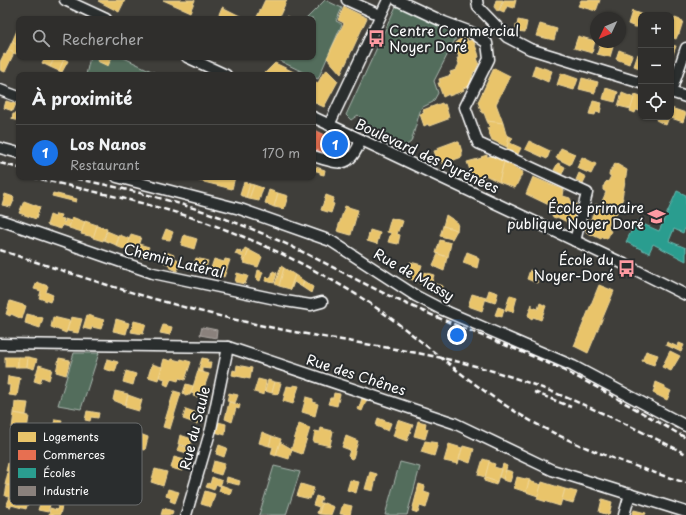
<!DOCTYPE html>
<html lang="fr">
<head>
<meta charset="utf-8">
<style>
  :root { --surface:#2f2e2c; --page:#3b3a38; --text:#f1f3f6; --muted:#a7a8a9; --line:#4a4a48; --accent:#1a73e8 }
  body { margin:0; font-family:"Playpen Sans",sans-serif; background:var(--page); color:var(--text) }
  .controls { position:absolute; right:12px; top:12px; display:grid; overflow:hidden; border-radius:8px; box-shadow:0 1px 3px #0004 }
  .controls button { width:36px; height:36px; display:grid; place-items:center; padding:0; border:0; border-bottom:1px solid var(--line); background:var(--surface); color:var(--text); font:20px sans-serif }
  .compass { position:absolute; left:590px; top:12px; width:36px; height:36px; border-radius:50%; background:var(--surface); box-shadow:0 1px 3px #0004; rotate:226deg }
  .you { position:absolute; left:457px; top:335px; width:14px; height:14px; margin:-10px; border:3px solid #fff; border-radius:50%; background:#1a73e8; box-shadow:0 0 0 6px #1a73e833 }
  .badge { display:grid; place-items:center; width:26px; height:26px; border-radius:50%; background:var(--accent); color:#fff; font-size:13px; font-weight:700 }
  .pin { position:absolute; translate:-50% -50%; border:2px solid #fff; box-shadow:0 1px 4px #0006 }
  .list { margin:0; padding:0; list-style:none }
  h2 { display:flex; justify-content:space-between; align-items:center; height:52px; margin:0; padding:0 16px; font-size:17px }
  h2 small { font-size:13px; font-weight:400; color:var(--muted) }
  .list li { display:grid; grid-template-columns:26px 1fr auto; gap:12px; align-items:center; box-sizing:border-box; height:56px; padding:0 16px; border-top:1px solid var(--line) }
  .list b { display:block; font-size:15px; white-space:nowrap }
  .list p { margin:0; font-size:13px; white-space:nowrap; color:var(--muted) }
  .list em { font-size:13px; font-style:normal; color:var(--muted) }
  .icon { flex:none; width:22px; height:22px; fill:none; stroke:currentColor; stroke-width:2; stroke-linecap:round; stroke-linejoin:round }
  .map { position:relative; flex:none; width:686px; height:515px; overflow:hidden }
  .search { position:absolute; background:var(--surface); box-shadow:0 1px 3px #0004; left:16px; top:16px; width:300px; height:44px; display:flex; align-items:center; gap:10px; box-sizing:border-box; padding:0 14px; border-radius:8px; color:var(--muted); font-size:15px }
  .panel { position:absolute; background:var(--surface); box-shadow:0 1px 3px #0004; left:16px; top:72px; width:300px; height:108px; border-radius:8px }
  .map>svg:first-child { display:block }
  .green { fill:#536d5c; stroke:#a9b6ae }
  .homes { fill:#e9c46a; stroke:#f0d697 }
  .shops { fill:#e76f51; stroke:#ee9a85 }
  .schools { fill:#2a9d8f; stroke:#6abab1 }
  .industry { fill:#8a817c; stroke:#ada7a3 }
  .lines { fill:none; stroke-linecap:round; stroke-linejoin:round }
  .minor-casing { stroke:#fff; stroke-width:13 }
  .minor { stroke:#2a2d2e; stroke-width:10 }
  .rail { stroke:#fff; stroke-width:2.5; stroke-dasharray:6 3; stroke-linecap:butt }
  .labels { text-anchor:middle; stroke-width:4; stroke-linejoin:round; paint-order:stroke }
  .poi-label { font-size:14px; fill:#fff; stroke:#2a2d2e; text-anchor:end }
  .street-label { font-size:14px; fill:#fff; stroke:#2a2d2e }
  .key { fill:#2a2d2e; stroke:#6a6c6d; stroke-width:1 }
  .key-label { font-size:11px; fill:#fff }
</style>
</head>
<body>
<div class="map">
<svg width="686" height="515" viewBox="0 0 686 515">
  <rect width="100%" height="100%" fill="#3f3e3a"/>
  <filter id="ink" filterUnits="userSpaceOnUse"><feTurbulence type="fractalNoise" baseFrequency=".025" numOctaves="2"/><feDisplacementMap in="SourceGraphic" scale="8" xChannelSelector="R" yChannelSelector="G"/><feConvolveMatrix kernelMatrix="1 2 1 2 8 2 1 2 1" color-interpolation-filters="sRGB"/></filter>
  <g filter="url(#ink)">
    <!-- green -->
    <g class="green">
      <polygon points="325,0 342,8 336,21 342,24 318,79 313,77 313,75 309,75 278,60 277,57 313,57 313,19 306,19"/>
      <polygon points="397,4 458,34 434,81 438,93 433,102 421,108 411,142 404,147 379,136 358,115 351,120 346,115"/>
      <polygon points="90,57 122,57 160,75 86,75"/>
      <polygon points="74,353 99,353 81,409 58,405"/>
      <polygon points="400,462 420,467 407,515 385,515"/>
      <polygon points="274,466 300,472 286,515 259,515"/>
    </g>
    <!-- homes -->
    <g class="homes">
      <polygon points="99,0 125,0 119,12 98,1"/>
      <polygon points="163,0 195,0 190,12"/>
      <polygon points="265,0 287,0 279,17 284,19 286,17 290,19 256,19"/>
      <polygon points="496,0 503,0 498,12 494,7"/>
      <polygon points="504,0 516,0 514,8 507,6 504,13 499,11"/>
      <polygon points="581,0 600,0 596,11 578,6"/>
      <polygon points="222,7 242,17 240,19 217,19"/>
      <polygon points="344,7 367,18 341,74 327,58 344,23 338,20"/>
      <polygon points="632,11 643,15 641,15 641,27 635,27 628,24"/>
      <polygon points="675,18 683,21 679,34 678,34 676,39 671,37 671,23 673,24"/>
      <polygon points="518,20 527,22 525,32 516,31 516,25 517,25"/>
      <polygon points="540,24 557,29 554,40 536,36"/>
      <polygon points="18,28 19,28 19,46 12,42"/>
      <polygon points="578,36 595,41 592,53 574,48"/>
      <polygon points="466,37 468,41 473,40 474,42 478,53 479,57 477,58 479,63 475,72 474,71 469,86 463,88 464,90 460,92 449,96 449,94 443,97 438,83 440,83 439,79 451,75 450,72 456,70 459,64 457,58 459,58 455,46 457,41"/>
      <polygon points="12,42 19,46 16,54 8,50"/>
      <polygon points="601,42 613,47 610,57 597,54"/>
      <polygon points="671,45 676,46 671,60"/>
      <polygon points="8,50 14,53 5,72 0,70 0,62 4,54 6,55"/>
      <polygon points="619,50 632,55 629,64 616,59"/>
      <polygon points="638,54 641,55 641,67 639,66 639,68 634,66"/>
      <polygon points="45,57 55,57 50,67 42,63"/>
      <polygon points="55,57 60,57 64,59 59,71 50,67"/>
      <polygon points="99,57 112,57 108,66 97,61"/>
      <polygon points="64,59 68,61 62,72 59,71"/>
      <polygon points="275,63 300,75 263,75"/>
      <polygon points="535,65 552,71 548,82 532,75"/>
      <polygon points="494,68 510,76 496,104 503,123 487,121 484,113 482,113 478,102"/>
      <polygon points="327,70 338,81 324,107 313,102 313,81 318,83 323,73"/>
      <polygon points="561,73 578,79 574,90 557,85"/>
      <polygon points="582,78 598,82 595,93 579,89"/>
      <polygon points="606,88 618,92 615,102 603,99"/>
      <polygon points="622,93 634,98 631,109 618,106"/>
      <polygon points="635,95 641,97 639,108 641,108 641,111 636,110 635,113 630,111"/>
      <polygon points="6,101 16,104 13,111 4,108"/>
      <polygon points="593,101 602,103 600,113 596,112 595,115 589,114"/>
      <polygon points="442,103 443,105 445,104 449,117 448,117 448,119 429,126 428,124 424,126 420,114 424,113 423,110"/>
      <polygon points="671,108 686,113 683,122 668,117 671,117"/>
      <polygon points="17,111 19,111 19,121 12,119 13,114 15,114"/>
      <polygon points="657,117 669,117 666,125 656,120"/>
      <polygon points="487,121 503,123 506,134 509,136 507,147 492,140 487,128 490,127"/>
      <polygon points="509,136 513,138 510,143 521,148 518,154 507,149"/>
      <polygon points="456,141 457,142 459,142 462,152 462,157 443,164 442,161 438,162 434,151 438,150 437,148"/>
      <polygon points="529,141 550,151 547,159 525,149"/>
      <polygon points="561,148 575,154 570,165 556,158"/>
      <polygon points="487,155 487,157 492,156 504,162 499,182 485,175 482,182 480,183 469,176 471,173 467,162 482,158 481,157"/>
      <polygon points="582,157 596,164 591,174 577,168"/>
      <polygon points="504,162 523,172 515,188 499,182"/>
      <polygon points="558,163 565,167 562,174 554,170"/>
      <polygon points="615,163 627,170 622,198 623,198 618,210 611,207 601,204 606,192 603,190 603,186 604,186 605,183 607,181 608,182 611,176 609,175 610,171 611,171 611,168 613,168"/>
      <polygon points="313,166 325,170 324,175 320,174 320,172 313,170"/>
      <polygon points="579,173 586,177 583,183 576,180"/>
      <polygon points="196,177 235,177 232,189 196,180"/>
      <polygon points="533,177 564,190 563,196 570,198 572,203 579,205 578,206 580,207 572,224 570,223 570,224 566,223 567,222 557,217 556,218 553,217 552,215 555,208 526,194"/>
      <polygon points="244,182 250,184 246,197 240,195"/>
      <polygon points="250,184 254,185 249,199 246,198"/>
      <polygon points="254,185 263,188 259,201 249,199"/>
      <polygon points="269,190 278,193 274,207 265,203"/>
      <polygon points="53,193 77,199 76,202 52,196"/>
      <polygon points="278,193 288,196 284,209 274,207"/>
      <polygon points="5,194 14,197 13,199 14,200 11,207 2,205"/>
      <polygon points="326,195 334,198 332,203 334,204 331,213 321,210"/>
      <polygon points="24,201 40,207 36,219 19,213"/>
      <polygon points="596,204 600,206 601,204 606,205 618,210 613,221 611,220 608,227 609,228 609,230 611,231 607,239 602,237 601,239 586,232 587,230 582,228 586,219 590,221 594,212 593,212"/>
      <polygon points="345,206 358,210 351,235 337,231"/>
      <polygon points="56,214 61,215 60,218 64,219 63,222 65,222 65,219 71,221 69,227 62,225 61,229 47,225 50,215 55,217"/>
      <polygon points="446,215 458,223 457,231 443,226"/>
      <polygon points="72,217 85,222 82,232 69,228"/>
      <polygon points="391,218 403,221 401,227 400,226 397,234 400,235 398,244 388,242 391,233 387,232"/>
      <polygon points="85,221 97,225 94,237 81,234"/>
      <polygon points="97,226 107,229 103,241 93,238"/>
      <polygon points="443,226 457,230 452,239 440,236"/>
      <polygon points="166,229 173,232 170,240 162,239"/>
      <polygon points="370,230 380,233 377,244 367,241"/>
      <polygon points="107,231 119,236 116,245 104,240"/>
      <polygon points="131,234 141,237 137,249 127,246"/>
      <polygon points="120,235 130,239 126,250 116,246"/>
      <polygon points="184,235 197,239 194,249 181,245"/>
      <polygon points="440,240 451,243 448,257 436,253"/>
      <polygon points="139,244 149,247 143,258 135,256"/>
      <polygon points="245,248 249,250 245,261 242,260 243,257 235,254 237,250 242,252 241,253 243,254"/>
      <polygon points="249,250 262,257 258,267 244,263"/>
      <polygon points="166,252 174,255 173,257 181,261 177,271 169,267 170,265 163,262"/>
      <polygon points="467,252 477,256 477,258 479,259 477,268 463,263"/>
      <polygon points="438,254 447,257 444,271 437,268 433,265"/>
      <polygon points="196,258 208,261 205,271 193,267"/>
      <polygon points="214,259 224,262 225,259 230,260 224,277 219,275 220,271 211,268"/>
      <polygon points="410,262 422,265 417,281 406,278"/>
      <polygon points="281,266 284,268 279,286 275,284"/>
      <polygon points="284,268 295,275 290,289 279,286"/>
      <polygon points="258,270 263,272 260,281 256,279"/>
      <polygon points="530,270 540,273 537,283 527,279"/>
      <polygon points="273,271 277,273 274,283 265,281 266,277 271,278"/>
      <polygon points="420,271 434,275 430,289 426,287 426,286 417,282"/>
      <polygon points="237,273 248,276 245,284 235,282"/>
      <polygon points="295,275 304,281 302,287 294,282 291,290 290,289"/>
      <polygon points="304,281 313,287 311,293 302,287"/>
      <polygon points="37,282 48,286 46,292 53,295 50,302 39,298 41,291 34,289"/>
      <polygon points="432,283 443,286 441,295 429,291"/>
      <polygon points="599,285 614,291 588,353 574,346"/>
      <polygon points="489,290 498,293 495,303 486,300"/>
      <polygon points="472,294 486,298 482,311 468,306"/>
      <polygon points="510,295 517,297 513,312 505,310"/>
      <polygon points="10,301 26,306 22,319 11,314 10,316 6,314"/>
      <polygon points="540,303 546,306 541,320 533,317 532,319 529,317 529,316 528,315 532,304 532,307 538,309"/>
      <polygon points="498,307 504,309 502,317 495,315"/>
      <polygon points="27,314 43,318 40,328 25,323"/>
      <polygon points="87,315 104,320 101,329 92,327 91,330 83,328"/>
      <polygon points="53,317 70,321 66,333 51,327"/>
      <polygon points="71,317 82,319 78,333 67,331"/>
      <polygon points="116,319 129,323 126,334 113,331"/>
      <polygon points="134,321 146,324 143,334 131,332"/>
      <polygon points="163,325 172,327 170,335 160,333"/>
      <polygon points="667,342 678,347 679,343 684,345 681,352 666,345"/>
      <polygon points="646,351 658,355 654,365 642,361"/>
      <polygon points="670,351 680,356 671,371 662,367"/>
      <rect x="5" y="357" width="13" height="10"/>
      <polygon points="18,357 28,357 27,367 18,367"/>
      <polygon points="28,357 37,359 34,369 27,367"/>
      <polygon points="59,358 70,360 66,375 56,372"/>
      <polygon points="202,358 208,359 207,362 211,362 210,369 202,368 202,372 198,371"/>
      <polygon points="107,359 118,362 115,372 104,369"/>
      <polygon points="164,359 171,361 172,359 180,361 181,359 191,362 185,380 179,378 178,381 171,379 168,386 164,384 165,379 159,377"/>
      <polygon points="152,364 162,367 158,380 148,377"/>
      <polygon points="39,365 52,369 49,380 42,377 40,383 34,381"/>
      <polygon points="237,365 252,368 250,379 232,375 233,370 236,371"/>
      <polygon points="126,371 136,374 133,385 123,382"/>
      <polygon points="198,371 209,374 201,396 198,395 197,397 193,396 194,394 191,393"/>
      <polygon points="8,376 20,378 17,396 9,395 10,385 7,385"/>
      <polygon points="258,379 266,381 264,395 254,392"/>
      <polygon points="268,380 275,382 272,393 265,391"/>
      <polygon points="275,382 281,383 278,394 272,393"/>
      <polygon points="656,382 665,386 665,388 671,391 667,400 653,393"/>
      <polygon points="186,384 193,386 190,395 188,395 187,396 183,393"/>
      <polygon points="293,385 299,386 293,404 283,401 287,386 293,387"/>
      <polygon points="115,391 128,394 125,405 113,400"/>
      <polygon points="174,391 181,393 170,429 163,427"/>
      <polygon points="229,393 238,395 235,403 227,401"/>
      <polygon points="334,393 340,394 337,406 328,404 330,398 333,398"/>
      <polygon points="128,395 142,400 139,411 125,407"/>
      <polygon points="306,397 313,399 313,402 318,404 315,416 302,412"/>
      <polygon points="362,398 367,399 362,411 357,409 358,407 359,408"/>
      <polygon points="15,402 28,403 26,415 14,413"/>
      <polygon points="229,402 240,405 239,409 236,408 232,422 225,419"/>
      <polygon points="186,409 200,414 197,424 183,419"/>
      <polygon points="87,411 99,413 98,418 91,417 90,421 85,420"/>
      <polygon points="14,413 29,416 27,430 12,428"/>
      <polygon points="378,418 391,423 388,431 376,426"/>
      <polygon points="55,419 62,420 58,434 52,433"/>
      <polygon points="398,420 413,425 407,441 393,436"/>
      <polygon points="418,421 426,423 425,428 428,429 425,439 414,436"/>
      <polygon points="218,422 226,424 225,435 215,432"/>
      <polygon points="299,424 310,428 302,454 291,450"/>
      <polygon points="321,428 333,431 330,446 313,442 315,431 320,432"/>
      <polygon points="262,432 272,436 269,446 259,443"/>
      <polygon points="140,434 148,437 145,450 136,448"/>
      <polygon points="180,435 192,439 190,447 178,444"/>
      <polygon points="272,436 281,439 276,456 271,454 273,447 269,446"/>
      <polygon points="346,436 358,441 353,458 351,459 348,456 350,450 342,447"/>
      <polygon points="425,441 438,443 434,456 421,452"/>
      <polygon points="280,442 292,449 289,459 276,455"/>
      <polygon points="449,444 462,448 458,464 444,461"/>
      <polygon points="179,445 192,449 190,454 177,450"/>
      <polygon points="219,445 227,448 224,457 216,454"/>
      <polygon points="463,446 474,449 470,463 459,459"/>
      <polygon points="174,457 185,460 182,471 171,468"/>
      <polygon points="483,459 490,461 485,477 478,475"/>
      <polygon points="214,461 225,464 221,475 211,472"/>
      <polygon points="489,462 495,464 494,467 501,469 497,482 485,478"/>
      <polygon points="8,463 17,464 16,472 6,471"/>
      <polygon points="503,464 507,466 503,479 499,477"/>
      <polygon points="155,469 167,472 163,486 151,482"/>
      <polygon points="506,470 513,472 510,482 503,480"/>
      <polygon points="8,472 27,474 26,483 23,483 22,487 5,485"/>
      <polygon points="370,472 377,474 373,491 365,489"/>
      <polygon points="212,477 222,481 220,486 216,484 214,490 206,487 208,483 210,484"/>
      <polygon points="227,477 240,481 239,485 226,482"/>
      <polygon points="517,477 530,480 526,492 514,488"/>
      <polygon points="485,478 497,482 496,485 484,481"/>
      <polygon points="350,480 359,482 356,493 347,490"/>
      <polygon points="529,481 542,485 538,496 526,492"/>
      <polygon points="542,482 565,489 560,506 537,499"/>
      <polygon points="301,484 314,488 310,499 297,496"/>
      <polygon points="419,484 425,486 424,492 430,494 426,508 420,506 418,513 412,511"/>
      <polygon points="7,485 18,486 17,500 5,496"/>
      <polygon points="221,485 232,489 230,495 219,491"/>
      <polygon points="168,489 179,492 175,503 170,501 171,498 166,496"/>
      <polygon points="565,489 577,492 573,503 562,500"/>
      <polygon points="205,491 215,494 211,507 201,504"/>
      <polygon points="59,496 64,497 60,515 49,515 50,508 57,510 58,507 57,506"/>
      <polygon points="316,496 322,498 320,503 322,503 319,514 317,513 319,507 313,505"/>
      <polygon points="10,497 13,498 13,500 28,503 26,509 11,505 11,507 6,506"/>
      <polygon points="42,498 51,501 48,512 38,510"/>
      <polygon points="602,499 612,502 609,515 599,512"/>
      <polygon points="322,503 324,504 324,503 334,507 331,515 319,514"/>
      <polygon points="343,504 352,506 350,515 340,514"/>
      <polygon points="163,508 173,511 172,515 161,515"/>
      <polygon points="634,510 646,513 645,515 632,515"/>
    </g>
    <!-- shops -->
    <polygon class="shops" points="313,129 341,143 340,145 344,147 344,152 339,153 338,156 333,154 332,158 313,153"/>
    <!-- schools -->
    <polygon class="schools" points="677,191 686,195 686,226 683,233 674,229 669,241 686,248 686,261 653,244 649,253 626,242 636,221 659,231"/>
    <!-- industry -->
    <polygon class="industry" points="202,327 217,330 216,338 200,335"/>
    <g class="lines">
      <defs>
        <g id="minor">
          <polyline points="65,0 106,19"/>
          <polyline points="347,0 380,15"/>
          <polyline points="397,0 444,22 471,32 487,43 489,59 465,107 478,143 587,193 575,241"/>
          <polyline points="477,0 478,7 507,37 530,49 641,83"/>
          <polyline points="187,57 226,75"/>
          <polyline points="0,90 19,97"/>
          <polyline points="671,92 686,48"/>
          <polyline points="671,92 686,97"/>
          <polyline points="313,117 624,264 686,295"/>
          <polyline points="329,125 388,0"/>
          <polyline points="0,148 19,153"/>
          <path d="M313,156C340,164 349,170 361,140"/>
          <polyline points="117,177 240,209 331,241 416,296 443,310 573,366 686,426"/>
          <polyline points="0,220 153,273 285,301 311,305 322,302"/>
          <polyline points="0,344 228,347 454,423 552,470 686,512"/>
          <polyline points="186,515 211,429 228,347"/>
          <polyline points="624,515 630,494"/>
        </g>
      </defs>
      <!-- minor casing -->
      <use href="#minor" class="minor-casing"/>
      <!-- minor -->
      <use href="#minor" class="minor"/>
      <!-- rail -->
      <g class="rail">
        <polyline points="0,163 19,168"/>
        <path d="M32,177C89,191 147,202 202,221C251,238 298,260 342,286C402,320 450,370 508,407C563,443 624,463 686,483"/>
        <path d="M68,177C139,191 209,209 275,239C316,257 355,280 396,299C447,323 501,342 552,365C598,386 642,413 686,438"/>
        <path d="M0,250C81,277 162,304 246,322C315,338 386,345 455,361C534,379 614,417 686,454"/>
        <polyline points="534,392 571,407"/>
      </g>
    </g>
  </g>
  <!-- icons -->
  <defs>
    <symbol id="bus-bare" viewBox="-9 -9 18 18"><path d="M-5-6H5V4H4V6H2V4H-2V6H-4V4H-5ZM-3.5-4V0h7V-4ZM-3.5 1.2v1.5H-2V1.2ZM2 1.2v1.5H3.5V1.2Z" fill="#ff9aa2" stroke="#2a2d2e" stroke-width="2.5" paint-order="stroke"/></symbol>
    <symbol id="school-bare" viewBox="-9 -9 18 18"><path d="M0-5L7-2L0 1L-7-2ZM-4 1L0 2.5L4 1V4Q0 6-4 4Z" fill="#ff9aa2" stroke="#2a2d2e" stroke-width="2.5" paint-order="stroke"/></symbol>
  </defs>
  <g fill-rule="evenodd">
    <use href="#bus-bare" x="364" y="26" width="25" height="25"/>
    <use href="#school-bare" x="644" y="204" width="25" height="25"/>
    <use href="#bus-bare" x="614" y="256" width="25" height="25"/>
  </g>
  <g class="labels">
    <!-- poi labels -->
    <g class="poi-label">
      <text x="389" y="36" text-anchor="start">Centre Commercial<tspan x="389" dy="16">Noyer Doré</tspan></text>
      <text x="644" y="213">École primaire<tspan x="644" dy="16">publique Noyer Doré</tspan></text>
      <text x="614" y="265">École du<tspan x="614" dy="16">Noyer-Doré</tspan></text>
    </g>
    <!-- street labels -->
    <g class="street-label">
      <text transform="translate(427 156) rotate(25)" y="5">Boulevard des Pyrénées</text>
      <text transform="translate(174 261) rotate(14)" y="5">Chemin Latéral</text>
      <text transform="translate(414 275) rotate(30)" y="5">Rue de Massy</text>
      <text transform="translate(356 375) rotate(18)" y="5">Rue des Chênes</text>
      <text transform="translate(195 428) rotate(-76)" y="5">Rue du Saule</text>
    </g>
  </g>
  <!-- legend -->
  <rect x="10" y="423" width="132" height="82" rx="6" class="key"/>
  <rect x="18" y="432" width="18" height="10" fill="#e9c46a"/>
  <rect x="18" y="450" width="18" height="10" fill="#e76f51"/>
  <rect x="18" y="468" width="18" height="10" fill="#2a9d8f"/>
  <rect x="18" y="486" width="18" height="10" fill="#8a817c"/>
  <g class="key-label">
    <text x="43" y="441">Logements</text>
    <text x="43" y="459">Commerces</text>
    <text x="43" y="477">Écoles</text>
    <text x="43" y="495">Industrie</text>
  </g>
</svg>
<div class="controls">
<button>+</button>
<button>−</button>
<button><svg class="icon" aria-label="locate" viewBox="0 0 24 24"><circle cx="12" cy="12" r="6"/><path d="M12 2v4M12 18v4M2 12h4M18 12h4"/></svg></button>
</div>
<svg class="compass" viewBox="-18 -18 36 36"><path d="M0-13l5 13h-10z" fill="#e53935"/><path d="M0 13l5-13h-10z" fill="#a7a8a9"/></svg>
<div class="you"></div>
<div class="pin badge" style="left:335px;top:144px">1</div>
<div class="search"><svg class="icon" aria-label="search" viewBox="0 0 24 24"><circle cx="10" cy="10" r="6"/><path d="M15 15l6 6"/></svg>Rechercher</div>
<section class="panel">
<h2>À proximité<small></small></h2>
<ul class="list">
<li><span class="badge">1</span><div><b>Los Nanos</b><p>Restaurant</p></div><em>170 m</em></li>
</ul>
</section>
</div>
</body>
</html>
